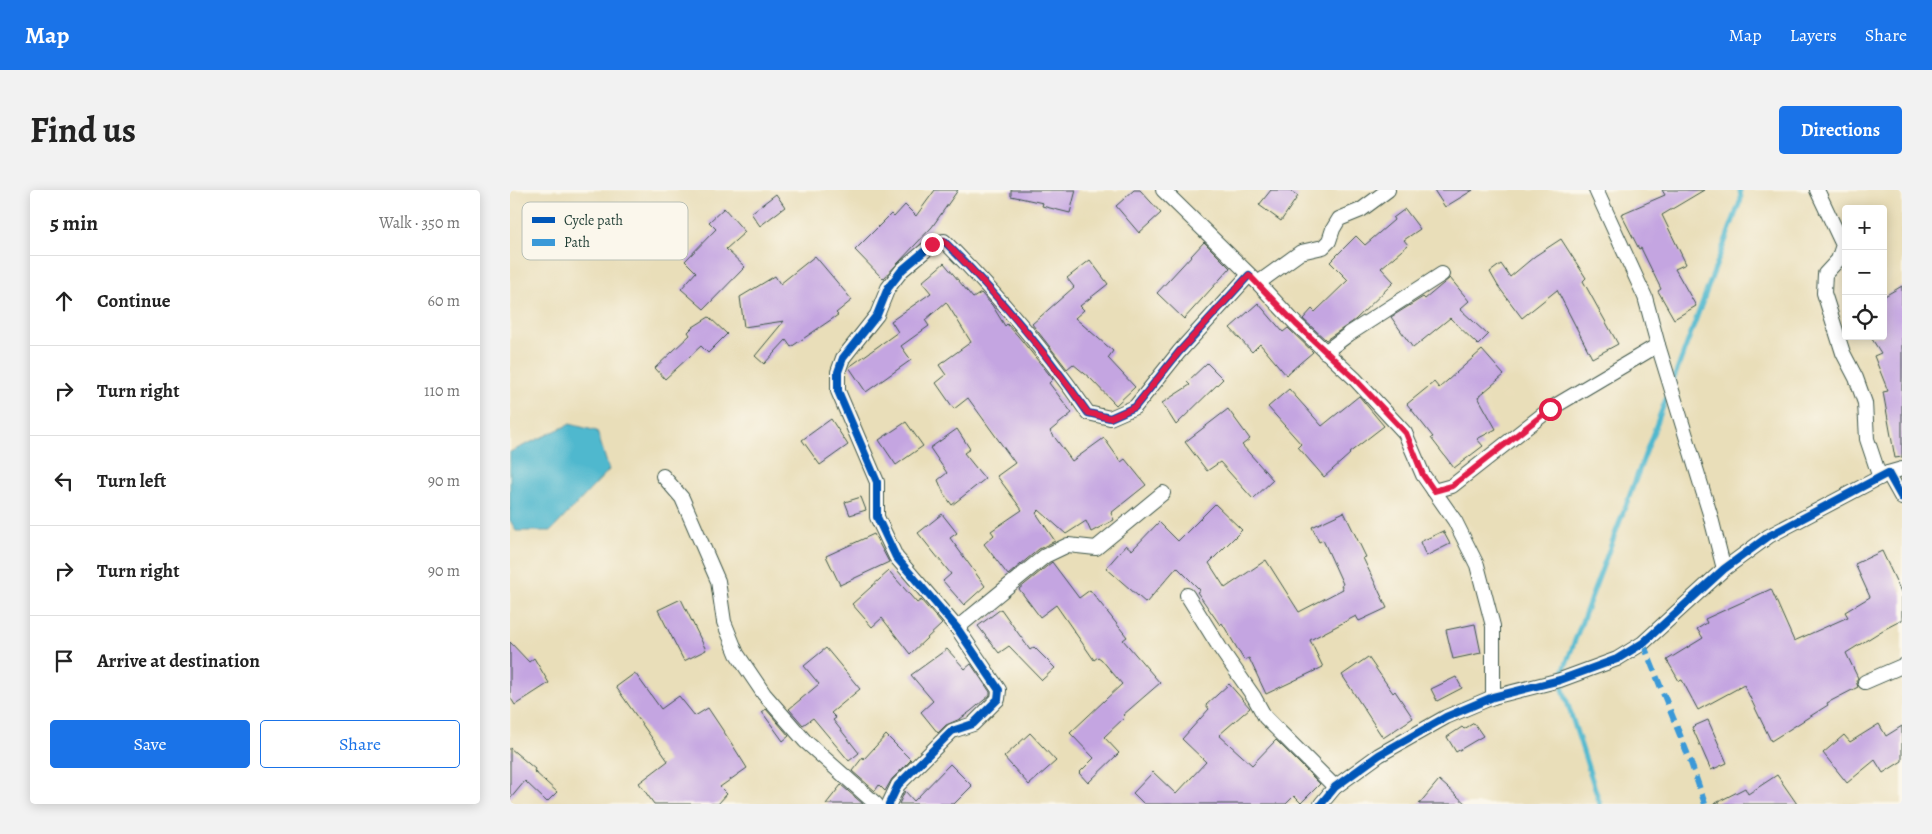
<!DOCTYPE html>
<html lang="en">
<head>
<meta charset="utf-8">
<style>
  :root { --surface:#fff; --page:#f2f2f2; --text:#222; --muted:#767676; --line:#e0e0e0; --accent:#1a73e8 }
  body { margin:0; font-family:Alegreya,serif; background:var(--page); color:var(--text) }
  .controls { position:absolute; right:15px; top:15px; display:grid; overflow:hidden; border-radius:5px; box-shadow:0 2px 12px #0003 }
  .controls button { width:45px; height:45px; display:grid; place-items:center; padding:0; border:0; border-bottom:1px solid var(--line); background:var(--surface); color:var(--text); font:25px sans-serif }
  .stop { position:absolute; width:15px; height:15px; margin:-11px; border:4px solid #e11d48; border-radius:50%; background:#fff }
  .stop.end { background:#e11d48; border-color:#fff; box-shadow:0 1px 5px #0008 }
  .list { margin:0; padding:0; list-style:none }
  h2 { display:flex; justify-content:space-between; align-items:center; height:65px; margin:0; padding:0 20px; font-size:21px }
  h2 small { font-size:16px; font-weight:400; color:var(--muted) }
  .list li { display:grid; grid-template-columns:32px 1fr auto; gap:15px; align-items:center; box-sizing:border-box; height:90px; padding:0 20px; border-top:1px solid var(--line) }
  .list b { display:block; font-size:19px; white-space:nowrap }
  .list em { font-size:16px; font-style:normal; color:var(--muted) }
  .actions { display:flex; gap:10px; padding:15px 20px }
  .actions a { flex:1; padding:11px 0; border:1px solid var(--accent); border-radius:5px; text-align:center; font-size:18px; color:var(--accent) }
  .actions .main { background:var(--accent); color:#fff }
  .icon { flex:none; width:28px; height:28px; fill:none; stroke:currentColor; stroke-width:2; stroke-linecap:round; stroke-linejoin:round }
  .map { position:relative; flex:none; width:1392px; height:614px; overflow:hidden; border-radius:5px }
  header { display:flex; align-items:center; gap:30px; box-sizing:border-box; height:70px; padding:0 25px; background:var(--accent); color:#fff }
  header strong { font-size:24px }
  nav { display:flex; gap:28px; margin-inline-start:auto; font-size:18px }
  .intro { display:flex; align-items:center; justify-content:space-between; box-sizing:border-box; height:120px; padding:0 30px }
  h1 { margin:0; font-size:35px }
  .button { padding:12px 22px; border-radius:5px; background:var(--accent); color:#fff; font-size:18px; font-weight:700 }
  main { display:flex; gap:30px; padding:0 30px }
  aside { flex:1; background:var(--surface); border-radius:5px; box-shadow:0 2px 12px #0003 }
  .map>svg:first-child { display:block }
  .water { fill:#50b8ce; stroke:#387a81 }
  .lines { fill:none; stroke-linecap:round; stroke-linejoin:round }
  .stream { stroke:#50b8ce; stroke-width:5 }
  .building { fill:#c4a5e1 }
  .street-casing { stroke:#3d5548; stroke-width:16 }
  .street { stroke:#fff; stroke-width:14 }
  .quiet { stroke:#3a99d8; stroke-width:6; stroke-dasharray:12 6; stroke-linecap:butt }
  .cycleway-casing { stroke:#fbf7ec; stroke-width:11 }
  .cycleway { stroke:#0057b8; stroke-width:8 }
  .route { stroke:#e11d48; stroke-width:6 }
  .key { fill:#fbf7ec; stroke:#b9bfb5; stroke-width:1 }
  .key-label { font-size:14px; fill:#1f3d34 }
</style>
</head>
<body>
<header>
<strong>Map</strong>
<nav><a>Map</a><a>Layers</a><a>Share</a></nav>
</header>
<div class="intro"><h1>Find us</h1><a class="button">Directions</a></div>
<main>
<aside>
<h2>5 min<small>Walk · 350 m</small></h2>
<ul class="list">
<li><svg class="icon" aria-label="ahead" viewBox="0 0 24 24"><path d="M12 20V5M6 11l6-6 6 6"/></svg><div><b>Continue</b></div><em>60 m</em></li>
<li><svg class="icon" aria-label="right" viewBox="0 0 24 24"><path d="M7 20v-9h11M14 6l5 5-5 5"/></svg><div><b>Turn right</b></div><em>110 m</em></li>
<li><svg class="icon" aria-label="left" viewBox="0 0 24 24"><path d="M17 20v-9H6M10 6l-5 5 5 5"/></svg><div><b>Turn left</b></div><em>90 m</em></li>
<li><svg class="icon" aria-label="right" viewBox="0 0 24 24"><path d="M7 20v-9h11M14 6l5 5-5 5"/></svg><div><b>Turn right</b></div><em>90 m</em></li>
<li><svg class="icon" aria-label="arrive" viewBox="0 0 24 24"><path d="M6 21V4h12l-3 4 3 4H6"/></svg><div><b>Arrive at destination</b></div></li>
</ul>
<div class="actions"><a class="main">Save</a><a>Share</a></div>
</aside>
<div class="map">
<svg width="1392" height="614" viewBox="0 0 1392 614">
  <rect width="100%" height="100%" fill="#fbf7ec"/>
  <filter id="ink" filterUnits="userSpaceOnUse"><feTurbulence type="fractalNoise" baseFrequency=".02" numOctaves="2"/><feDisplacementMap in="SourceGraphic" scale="10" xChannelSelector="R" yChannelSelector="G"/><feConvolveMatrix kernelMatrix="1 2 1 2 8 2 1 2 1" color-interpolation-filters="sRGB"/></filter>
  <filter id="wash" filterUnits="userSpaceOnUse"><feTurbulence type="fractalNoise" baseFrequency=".0096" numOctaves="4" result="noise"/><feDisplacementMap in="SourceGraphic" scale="20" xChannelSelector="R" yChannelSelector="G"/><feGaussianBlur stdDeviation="1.12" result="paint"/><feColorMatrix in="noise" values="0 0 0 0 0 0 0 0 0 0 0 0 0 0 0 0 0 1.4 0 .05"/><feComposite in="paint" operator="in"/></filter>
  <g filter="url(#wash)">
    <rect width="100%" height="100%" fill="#e9deb9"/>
    <!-- water -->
    <polygon class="water" points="60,234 87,241 99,280 41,341 6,341 0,330 0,262"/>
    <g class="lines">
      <!-- stream -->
      <g class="stream">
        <polyline points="1163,191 1231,9 1230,0"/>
        <polyline points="1090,614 1050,490 1159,201"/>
      </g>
    </g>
    <g id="blocks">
      <!-- building -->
      <g class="building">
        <polygon points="425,0 448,0 422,37 373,89 345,60 381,24 384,27 395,15 406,26"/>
        <polygon points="501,0 566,0 560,23 532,16 533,13 501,6"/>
        <polygon points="624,0 630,0 651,23 629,43 606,16"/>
        <polygon points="761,0 779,0 788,6 771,31 749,15"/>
        <polygon points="924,0 963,0 935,17"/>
        <polygon points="1152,0 1194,0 1152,25 1176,74 1165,79 1186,116 1164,129 1148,101 1151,99 1131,58 1129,59 1111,24 1155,5"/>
        <polygon points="266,4 275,17 250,36 241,23"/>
        <polygon points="214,18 235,42 216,59 235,77 194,119 171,99 186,82 175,71 206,39 199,32"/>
        <polygon points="895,19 910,39 894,50 898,55 871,78 884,92 845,130 816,150 793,129 802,119 805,122 838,90 820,72 846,46 855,55 884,30 883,28"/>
        <polygon points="1051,49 1076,88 1073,91 1108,154 1082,168 1047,100 1012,128 988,96 980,82 991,74 1000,87 1025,66"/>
        <polygon points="694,52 720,78 674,129 647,103"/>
        <polygon points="305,66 342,110 326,123 328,125 281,157 276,150 254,174 245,166 274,131 234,137 230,107 265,86 270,94"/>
        <polygon points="580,70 598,94 570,116 574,120 565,128 603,161 598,168 625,197 606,215 580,188 563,174 557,179 522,134 564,97 557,88"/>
        <polygon points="434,73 463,108 471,103 482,115 495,136 497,134 508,146 543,189 539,193 562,223 540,241 562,271 594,248 611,272 615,269 636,295 601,323 604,330 581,342 576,331 556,344 529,320 526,323 545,351 529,359 498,385 474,354 484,345 481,341 512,320 487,286 505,273 458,208 444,219 426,193 436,185 429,175 461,152 436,112 415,130 419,136 391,156 401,170 356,202 339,177 388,142 381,131 421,103 412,92"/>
        <polygon points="940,88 959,111 950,119 978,145 968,155 940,128 903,158 881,127 913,107 915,109"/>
        <polygon points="1392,96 1392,267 1385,268 1373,202 1378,201 1364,166 1371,163 1360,146 1373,146 1373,107"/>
        <polygon points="748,113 773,142 778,138 803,162 776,185 750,154 742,162 720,138"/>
        <polygon points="199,127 217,144 198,163 191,156 155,189 145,178 180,145 178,142 183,137"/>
        <polygon points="972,160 994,185 968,207 986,239 967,249 973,256 944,278 921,248 923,247 897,214 924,192 929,198"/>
        <polygon points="697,173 713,189 666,235 652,213 680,195 677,192"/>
        <polygon points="779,199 812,236 849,206 874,236 839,263 840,264 814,287 788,257 791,254 758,217"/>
        <polygon points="718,219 740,249 732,255 763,290 743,309 710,272 697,281 675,252"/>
        <polygon points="321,229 338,255 310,275 292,250"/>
        <polygon points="396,232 413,256 386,275 369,250"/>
        <polygon points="447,239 460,259 454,263 475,289 442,315 434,304 428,290 437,283 420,258"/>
        <polygon points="351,307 356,320 340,325 335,312"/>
        <polygon points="705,314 732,340 699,373 715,398 756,370 789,422 833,399 831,395 833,394 813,350 809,352 802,337 834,322 856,367 853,368 877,418 849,431 846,426 800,450 813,477 756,504 739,468 734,470 712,433 710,435 687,402 690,400 667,377 636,413 596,378 616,355 622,360 649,332 668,351"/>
        <polygon points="432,324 447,343 440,348 475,396 454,415 433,391 441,384 408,343"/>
        <polygon points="933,341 940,354 916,366 910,352"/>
        <polygon points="364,344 379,372 330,395 316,366"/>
        <polygon points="1372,361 1392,404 1392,430 1373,440 1336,463 1348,488 1346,491 1348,497 1317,513 1318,515 1261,551 1234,495 1188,520 1172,490 1169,491 1157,470 1193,448 1187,439 1197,433 1195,429 1261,399 1284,451 1338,427 1335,422 1360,407 1345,374"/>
        <polygon points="542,372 569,408 580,400 617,447 613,450 650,493 613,525 615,527 594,547 609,563 578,593 569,583 584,568 560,543 612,494 591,469 588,467 584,470 546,415 530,427 509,399"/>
        <polygon points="379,381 407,413 411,410 432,434 400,464 372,428 362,437 342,414"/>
        <polygon points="171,409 196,460 174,471 148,420"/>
        <polygon points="491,419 520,460 524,457 545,478 532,490 499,456 489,463 468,436"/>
        <polygon points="965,434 971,463 943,469 936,440"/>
        <polygon points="0,452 19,472 24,468 39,493 5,515 0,507"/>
        <polygon points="316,458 350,499 321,523 326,528 323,530 349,563 339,571 303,528 293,535 279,519 309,494 294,476"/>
        <polygon points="437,459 455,479 461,474 480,502 480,505 461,521 450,529 436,535 428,543 411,522 423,511 401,485"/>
        <polygon points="858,467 883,503 885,501 903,528 873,548 832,485"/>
        <polygon points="125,483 151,519 169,506 185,526 198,518 220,551 237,578 210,597 217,604 208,614 144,614 129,593 158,571 106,497"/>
        <polygon points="946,487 952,498 927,511 921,499"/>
        <polygon points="719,494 740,518 709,545 742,575 766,550 810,594 791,613 784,606 776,614 634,614 623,603 643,582 666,604 696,572 672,549 699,519 696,515"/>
        <polygon points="256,519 279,546 273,551 252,522"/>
        <polygon points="1198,530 1217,573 1201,580 1182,537"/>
        <polygon points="964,533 973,546 946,562 937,547 952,537 954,539"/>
        <polygon points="1369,534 1376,546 1392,536 1392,571 1373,583 1365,570 1337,593 1313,563 1334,545 1340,552"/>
        <polygon points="520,543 546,571 519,595 494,567"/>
        <polygon points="376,545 401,570 382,589 375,601 369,595 365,601 342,581 353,567 354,569"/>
        <polygon points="0,558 25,579 24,581 47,602 37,612 15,591 0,609"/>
        <polygon points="440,574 462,596 444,614 389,614 395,601 404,611"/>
        <polygon points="1267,585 1287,614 1204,614 1235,598 1238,604"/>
        <polygon points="929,590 956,614 909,614"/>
        <polygon points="331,595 353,614 316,614"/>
      </g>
    </g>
  </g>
  <g filter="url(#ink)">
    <use href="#blocks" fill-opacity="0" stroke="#3d5548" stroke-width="1"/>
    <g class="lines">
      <defs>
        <g id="street">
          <polyline points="653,0 748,93 786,134 844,188 895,243 913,285 945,331 967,375 983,436 983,507"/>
          <polyline points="1307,0 1333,55 1328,70 1315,84 1314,103 1333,163 1346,188 1355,213 1357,249 1370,288"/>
          <polyline points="748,93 791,62 813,57 819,51 823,39 829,29 851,20 878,0"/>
          <polyline points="1148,155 1200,324 1214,379"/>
          <polyline points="815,162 839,144 932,84"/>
          <polyline points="1378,283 1392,279"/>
          <polyline points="153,286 172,308 208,391 214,432 227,464 254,504 295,551 366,614"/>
          <polyline points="924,301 942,296 1040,219 1148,155 1135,107 1086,0"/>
          <polyline points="677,405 710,458 744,507 755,527 825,597"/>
          <polyline points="447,438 535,366 558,355 586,358 653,303"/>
          <polyline points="1355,492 1392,476"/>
          <path d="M379,614L388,595L442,541L463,534L488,509L489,500L447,438L386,367L367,327V292L328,201V182L333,168L367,125L378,98L392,80L423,54L434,51C487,104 536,162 578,223L600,228L625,217L669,162L739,85"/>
          <polyline points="811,614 825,597 869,565 936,527 983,507 1050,490 1107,469 1133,453 1214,379 1259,346 1378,283 1392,308"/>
        </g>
      </defs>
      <!-- street casing -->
      <use href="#street" class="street-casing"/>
      <!-- street -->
      <use href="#street" class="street"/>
      <!-- quiet -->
      <polyline class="quiet" points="1133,453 1180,570 1195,614"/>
      <defs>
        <g id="cycleway">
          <path d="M379,614L388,595L442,541L463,534L488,509L489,500L447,438L386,367L367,327V292L328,201V182L333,168L367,125L378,98L392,80L423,54L434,51C487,104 536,162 578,223L600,228L625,217L669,162L739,85"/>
          <polyline points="811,614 825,597 869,565 936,527 983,507 1050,490 1107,469 1133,453 1214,379 1259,346 1378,283 1392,308"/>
        </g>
      </defs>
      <!-- cycleway casing -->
      <use href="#cycleway" class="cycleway-casing"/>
      <!-- cycleway -->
      <use href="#cycleway" class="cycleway"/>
    </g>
  </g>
  <g class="lines" filter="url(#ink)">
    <!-- route -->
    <path class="route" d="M422,54L434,51C487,104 535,162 578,223L600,228L625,217L669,162L739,85L786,134L844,188L896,243L913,285L924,301L942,296L1040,219"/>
  </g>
  <!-- legend -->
  <rect x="12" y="12" width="166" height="58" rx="8" class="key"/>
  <rect x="22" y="27" width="23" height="6" fill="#0057b8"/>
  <rect x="22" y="49" width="23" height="7" fill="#3a99d8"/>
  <g class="key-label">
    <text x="54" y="35">Cycle path</text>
    <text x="54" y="57">Path</text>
  </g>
</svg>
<div class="controls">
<button>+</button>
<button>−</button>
<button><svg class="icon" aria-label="locate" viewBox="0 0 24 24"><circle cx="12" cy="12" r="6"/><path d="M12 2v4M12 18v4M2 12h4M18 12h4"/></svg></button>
</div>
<div class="stop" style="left:1040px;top:219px"></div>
<div class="stop end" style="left:422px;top:54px"></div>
</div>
</main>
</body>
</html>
